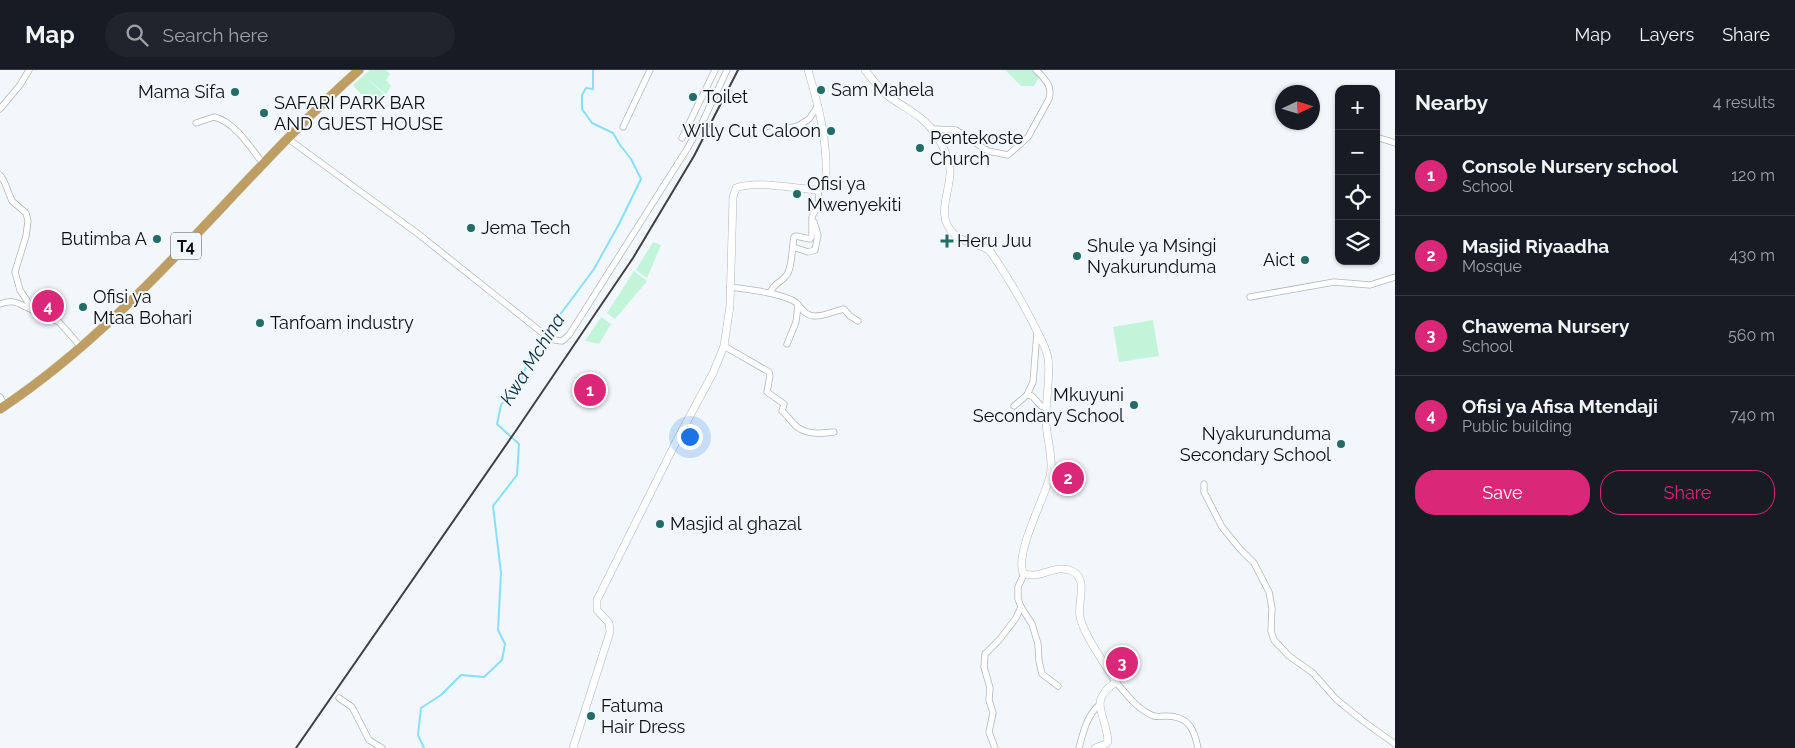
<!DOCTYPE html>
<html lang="en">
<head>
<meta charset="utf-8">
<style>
  :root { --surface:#171b24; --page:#20242c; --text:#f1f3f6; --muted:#9ea1a6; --line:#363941; --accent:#db2777 }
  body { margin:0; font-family:Raleway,sans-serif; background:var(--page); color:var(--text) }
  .controls { position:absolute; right:15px; top:15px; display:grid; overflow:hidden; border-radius:10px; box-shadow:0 1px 4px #0004 }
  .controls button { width:45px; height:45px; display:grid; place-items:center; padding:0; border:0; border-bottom:1px solid var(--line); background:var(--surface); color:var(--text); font:25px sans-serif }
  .compass { position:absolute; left:1275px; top:15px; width:45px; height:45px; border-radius:50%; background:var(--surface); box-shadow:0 1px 4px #0004; rotate:86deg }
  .you { position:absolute; left:689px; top:366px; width:18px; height:18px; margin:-12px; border:4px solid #fff; border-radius:50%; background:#1a73e8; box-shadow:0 0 0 8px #1a73e833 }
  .badge { display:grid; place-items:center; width:32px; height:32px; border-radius:50%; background:var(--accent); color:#fff; font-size:16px; font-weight:700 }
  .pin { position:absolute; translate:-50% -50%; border:2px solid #fff; box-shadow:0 1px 5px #0006 }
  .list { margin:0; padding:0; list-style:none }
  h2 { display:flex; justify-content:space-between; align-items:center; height:65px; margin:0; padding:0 20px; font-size:21px }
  h2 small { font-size:16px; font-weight:400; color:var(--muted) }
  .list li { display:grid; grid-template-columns:32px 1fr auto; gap:15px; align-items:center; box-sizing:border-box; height:80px; padding:0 20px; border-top:1px solid var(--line) }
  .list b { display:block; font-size:19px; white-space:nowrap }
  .list p { margin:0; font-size:16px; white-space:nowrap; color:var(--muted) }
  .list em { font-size:16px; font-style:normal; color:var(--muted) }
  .actions { display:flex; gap:10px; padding:15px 20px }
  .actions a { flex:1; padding:11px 0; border:1px solid var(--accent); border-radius:20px; text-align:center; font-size:18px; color:var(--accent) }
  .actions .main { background:var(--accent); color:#fff }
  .icon { flex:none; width:28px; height:28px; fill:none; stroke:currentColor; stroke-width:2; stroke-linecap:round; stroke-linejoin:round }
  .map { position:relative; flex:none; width:1395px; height:678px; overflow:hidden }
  header { display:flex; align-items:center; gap:30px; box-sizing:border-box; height:70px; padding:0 25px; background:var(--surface); border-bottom:1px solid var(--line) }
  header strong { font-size:24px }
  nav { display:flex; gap:28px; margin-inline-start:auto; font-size:18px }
  .search { width:350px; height:45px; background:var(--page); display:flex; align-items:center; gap:12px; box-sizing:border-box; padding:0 18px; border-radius:28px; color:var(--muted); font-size:19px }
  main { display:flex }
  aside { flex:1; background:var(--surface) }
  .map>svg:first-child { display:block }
  .green { fill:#c1f4d8 }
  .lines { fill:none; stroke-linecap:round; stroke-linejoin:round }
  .stream { stroke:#8adefb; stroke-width:2 }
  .minor-casing { stroke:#b1b5ba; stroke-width:7 }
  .tertiary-casing { stroke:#b1b5ba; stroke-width:8 }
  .trunk-casing { stroke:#d3d4d4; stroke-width:10 }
  .minor { stroke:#fff; stroke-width:5.5 }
  .tertiary { stroke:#fff; stroke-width:7 }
  .trunk { stroke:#be9e63; stroke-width:9 }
  .rail { stroke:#3e4042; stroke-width:2 }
  .poi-dot { fill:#236d66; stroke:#f2f7fc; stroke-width:2 }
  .labels { text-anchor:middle; stroke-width:4; stroke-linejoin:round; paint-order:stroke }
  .shield { fill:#f2f7fc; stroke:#515456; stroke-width:1 }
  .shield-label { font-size:16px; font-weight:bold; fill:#0c0e0f }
  .poi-label { font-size:18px; fill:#0c0e0f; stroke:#f2f7fc; text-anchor:start }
  .water-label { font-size:19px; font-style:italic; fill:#09323e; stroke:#f2f7fc }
</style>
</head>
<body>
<header>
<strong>Map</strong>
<div class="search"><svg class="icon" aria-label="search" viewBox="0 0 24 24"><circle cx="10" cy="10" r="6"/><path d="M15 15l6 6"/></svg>Search here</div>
<nav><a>Map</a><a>Layers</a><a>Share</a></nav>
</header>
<main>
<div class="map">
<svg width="1395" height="678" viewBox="0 0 1395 678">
  <rect width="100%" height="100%" fill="#f2f7fc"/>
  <!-- green -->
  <g class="green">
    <polygon points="370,0 386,0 390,4 386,10 391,16 386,24 365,7 385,25 374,39 353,15"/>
    <polygon points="1005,0 1034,0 1040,6 1034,16 1021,16"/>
    <polygon points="653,172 661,175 647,208 636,200"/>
    <polygon points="634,201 647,211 615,249 607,243"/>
    <polygon points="601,247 611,254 599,274 585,271"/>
    <polygon points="1153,250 1159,286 1119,292 1113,257"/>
  </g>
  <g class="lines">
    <!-- stream -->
    <polyline class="stream" points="424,678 418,665 421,638 441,625 461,605 484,607 502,590 505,574 498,560 501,503 493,436 517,405 519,374 497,354 501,335 521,310 528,291 542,273 545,265 594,199 619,154 641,109 631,89 620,75 613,63 592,53 582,39 582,25 586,18 593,19 593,0"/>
    <defs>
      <g id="minor">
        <polyline points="0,39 20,15 29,0"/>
        <path d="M196,53L214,47C234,51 252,79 263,94"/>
        <polyline points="623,57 650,0"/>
        <path d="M933,59L956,60L988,81L1008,85L1028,67L1049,29C1053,16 1045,9 1036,0"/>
        <polyline points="767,63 798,56 809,49 818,36"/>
        <polyline points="1376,67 1395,73"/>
        <polyline points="287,68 417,163 545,265 555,270 562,271 569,265 687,79 703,51 727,0"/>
        <polyline points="682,68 715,0"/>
        <polyline points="0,105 4,111 12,131 26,143 28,151 26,166 15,202 20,220 33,240 59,252 82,278"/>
        <polyline points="793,177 808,182 815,180 818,165 814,152"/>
        <path d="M730,217C751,220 773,222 792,230C801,234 802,245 814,246C827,246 833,241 844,239L850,246L858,251"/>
        <path d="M770,223C773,214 780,213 786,206C792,200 792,177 794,167L796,166L810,169L812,166V147L819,133L818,120"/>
        <polyline points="1250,227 1334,212 1370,215 1395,207"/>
        <path d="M0,234C15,228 19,235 33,240"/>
        <polyline points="787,274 796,252 798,235"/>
        <path d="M724,276L769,302L770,306L767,322L784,334L782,341C786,344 789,349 793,353C803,365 819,364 834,362"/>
        <polyline points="1027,325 1032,326 1041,336 1046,337"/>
        <polyline points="0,327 5,336"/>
        <polyline points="1014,336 1027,325 1033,312 1037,262"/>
        <polyline points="1204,414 1204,422 1222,457 1240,479 1254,493 1269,522 1272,538 1271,561 1274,570 1289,586 1313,603 1336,629 1363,651 1395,674"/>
        <polyline points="1024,504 1018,517 1018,529 1021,537 1032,554 1038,574 1039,591 1042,604 1058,616"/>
        <path d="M1116,612C1126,624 1139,641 1154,646C1158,647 1162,646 1166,646C1188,646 1194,658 1198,678"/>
        <polyline points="339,628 352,637 369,670 382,678"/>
        <polyline points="995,678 989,662 993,643 989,630 990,618 984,597 985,584 1000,569 1016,548 1021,537"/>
        <path d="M1079,678C1083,663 1087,645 1099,635"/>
      </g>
      <g id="tertiary">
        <path d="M865,0C872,9 879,18 888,26C903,37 923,46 933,61C941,71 949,87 950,100C951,122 934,146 955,165C965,174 980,173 990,181C1006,204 1020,228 1033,253C1038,264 1046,276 1048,288C1051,305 1045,333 1046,353C1047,369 1054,391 1050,406C1044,430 1015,482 1023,503C1038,511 1055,493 1072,501C1089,509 1077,533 1080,547C1084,566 1106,595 1116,612C1087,632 1106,643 1108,671L1106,674L1095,678"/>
        <path d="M573,678L610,562L609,553L597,540V530L677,370L713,303L724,276L730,236L733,127L736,118C755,110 796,119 818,120L824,116C827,108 826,100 826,92C825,60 817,31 808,0"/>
      </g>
      <path id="trunk" d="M0,339C139,247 236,109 359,0"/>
    </defs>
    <!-- minor casing -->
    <use href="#minor" class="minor-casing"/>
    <!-- tertiary casing -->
    <use href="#tertiary" class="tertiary-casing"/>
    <!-- trunk casing -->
    <use href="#trunk" class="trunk-casing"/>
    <!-- minor -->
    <use href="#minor" class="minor"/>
    <!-- tertiary -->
    <use href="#tertiary" class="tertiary"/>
    <!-- trunk -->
    <use href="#trunk" class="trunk"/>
    <!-- rail -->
    <polyline class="rail" points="296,678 515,362 633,188 694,86 738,0"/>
  </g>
  <!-- markers -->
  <g class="poi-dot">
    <circle cx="821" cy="20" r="5"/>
    <circle cx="235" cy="22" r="5"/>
    <circle cx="693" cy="27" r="5"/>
    <circle cx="264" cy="43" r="5"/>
    <circle cx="831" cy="61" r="5"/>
    <circle cx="920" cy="78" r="5"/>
    <circle cx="797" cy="124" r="5"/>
    <circle cx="471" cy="158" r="5"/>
    <circle cx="157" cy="169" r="5"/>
    <path d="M944.5 163.5h5v5h5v5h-5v5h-5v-5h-5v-5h5z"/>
    <circle cx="1077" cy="186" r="5"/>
    <circle cx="1305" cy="190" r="5"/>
    <circle cx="83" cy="237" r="5"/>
    <circle cx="260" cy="253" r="5"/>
    <circle cx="1134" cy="335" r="5"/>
    <circle cx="1341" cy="374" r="5"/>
    <circle cx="660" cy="454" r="5"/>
    <circle cx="591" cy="646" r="5"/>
  </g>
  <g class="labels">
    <!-- shield labels -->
    <rect class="shield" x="171" y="162.5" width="30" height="27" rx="4"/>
    <g class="shield-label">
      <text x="186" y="182">T4</text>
    </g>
    <!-- poi labels -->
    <g class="poi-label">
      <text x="831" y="26">Sam Mahela</text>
      <text x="225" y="28" text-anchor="end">Mama Sifa</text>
      <text x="703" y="33">Toilet</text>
      <text x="274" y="39">SAFARI PARK BAR<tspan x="274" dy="21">AND GUEST HOUSE</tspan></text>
      <text x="821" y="67" text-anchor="end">Willy Cut Caloon</text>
      <text x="930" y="74">Pentekoste<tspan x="930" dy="21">Church</tspan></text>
      <text x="807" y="120">Ofisi ya<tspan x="807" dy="21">Mwenyekiti</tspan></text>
      <text x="481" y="164">Jema Tech</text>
      <text x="147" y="175" text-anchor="end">Butimba A</text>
      <text x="957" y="177">Heru Juu</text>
      <text x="1087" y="182">Shule ya Msingi<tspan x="1087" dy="21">Nyakurunduma</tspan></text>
      <text x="1295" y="196" text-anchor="end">Aict</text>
      <text x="93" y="233">Ofisi ya<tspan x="93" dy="21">Mtaa Bohari</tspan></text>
      <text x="270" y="259">Tanfoam industry</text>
      <text x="1124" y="331" text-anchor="end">Mkuyuni<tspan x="1124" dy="21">Secondary School</tspan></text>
      <text x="1331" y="370" text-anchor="end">Nyakurunduma<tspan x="1331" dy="21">Secondary School</tspan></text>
      <text x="670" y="460">Masjid al ghazal</text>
      <text x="601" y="642">Fatuma<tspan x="601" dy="21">Hair Dress</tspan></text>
    </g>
    <!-- water labels -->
    <g class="water-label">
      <text transform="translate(532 289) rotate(-58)" y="7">Kwa Mchina</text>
    </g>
  </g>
</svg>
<div class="controls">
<button>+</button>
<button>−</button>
<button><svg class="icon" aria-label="locate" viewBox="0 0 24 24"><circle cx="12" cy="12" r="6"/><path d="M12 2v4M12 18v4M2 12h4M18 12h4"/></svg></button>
<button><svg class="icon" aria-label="layers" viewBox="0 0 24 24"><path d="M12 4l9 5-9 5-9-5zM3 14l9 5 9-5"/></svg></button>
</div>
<svg class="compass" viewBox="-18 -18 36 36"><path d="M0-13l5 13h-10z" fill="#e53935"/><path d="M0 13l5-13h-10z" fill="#9ea1a6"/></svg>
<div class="you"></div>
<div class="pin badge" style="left:590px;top:320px">1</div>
<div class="pin badge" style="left:1068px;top:408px">2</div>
<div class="pin badge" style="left:1122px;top:593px">3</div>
<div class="pin badge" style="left:48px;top:236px">4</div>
</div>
<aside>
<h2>Nearby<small>4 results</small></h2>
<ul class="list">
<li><span class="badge">1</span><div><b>Console Nursery school</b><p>School</p></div><em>120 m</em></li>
<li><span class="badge">2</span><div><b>Masjid Riyaadha</b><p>Mosque</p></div><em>430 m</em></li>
<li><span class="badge">3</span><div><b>Chawema Nursery</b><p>School</p></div><em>560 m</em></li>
<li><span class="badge">4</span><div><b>Ofisi ya Afisa Mtendaji</b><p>Public building</p></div><em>740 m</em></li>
</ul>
<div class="actions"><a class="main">Save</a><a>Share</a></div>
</aside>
</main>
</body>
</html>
